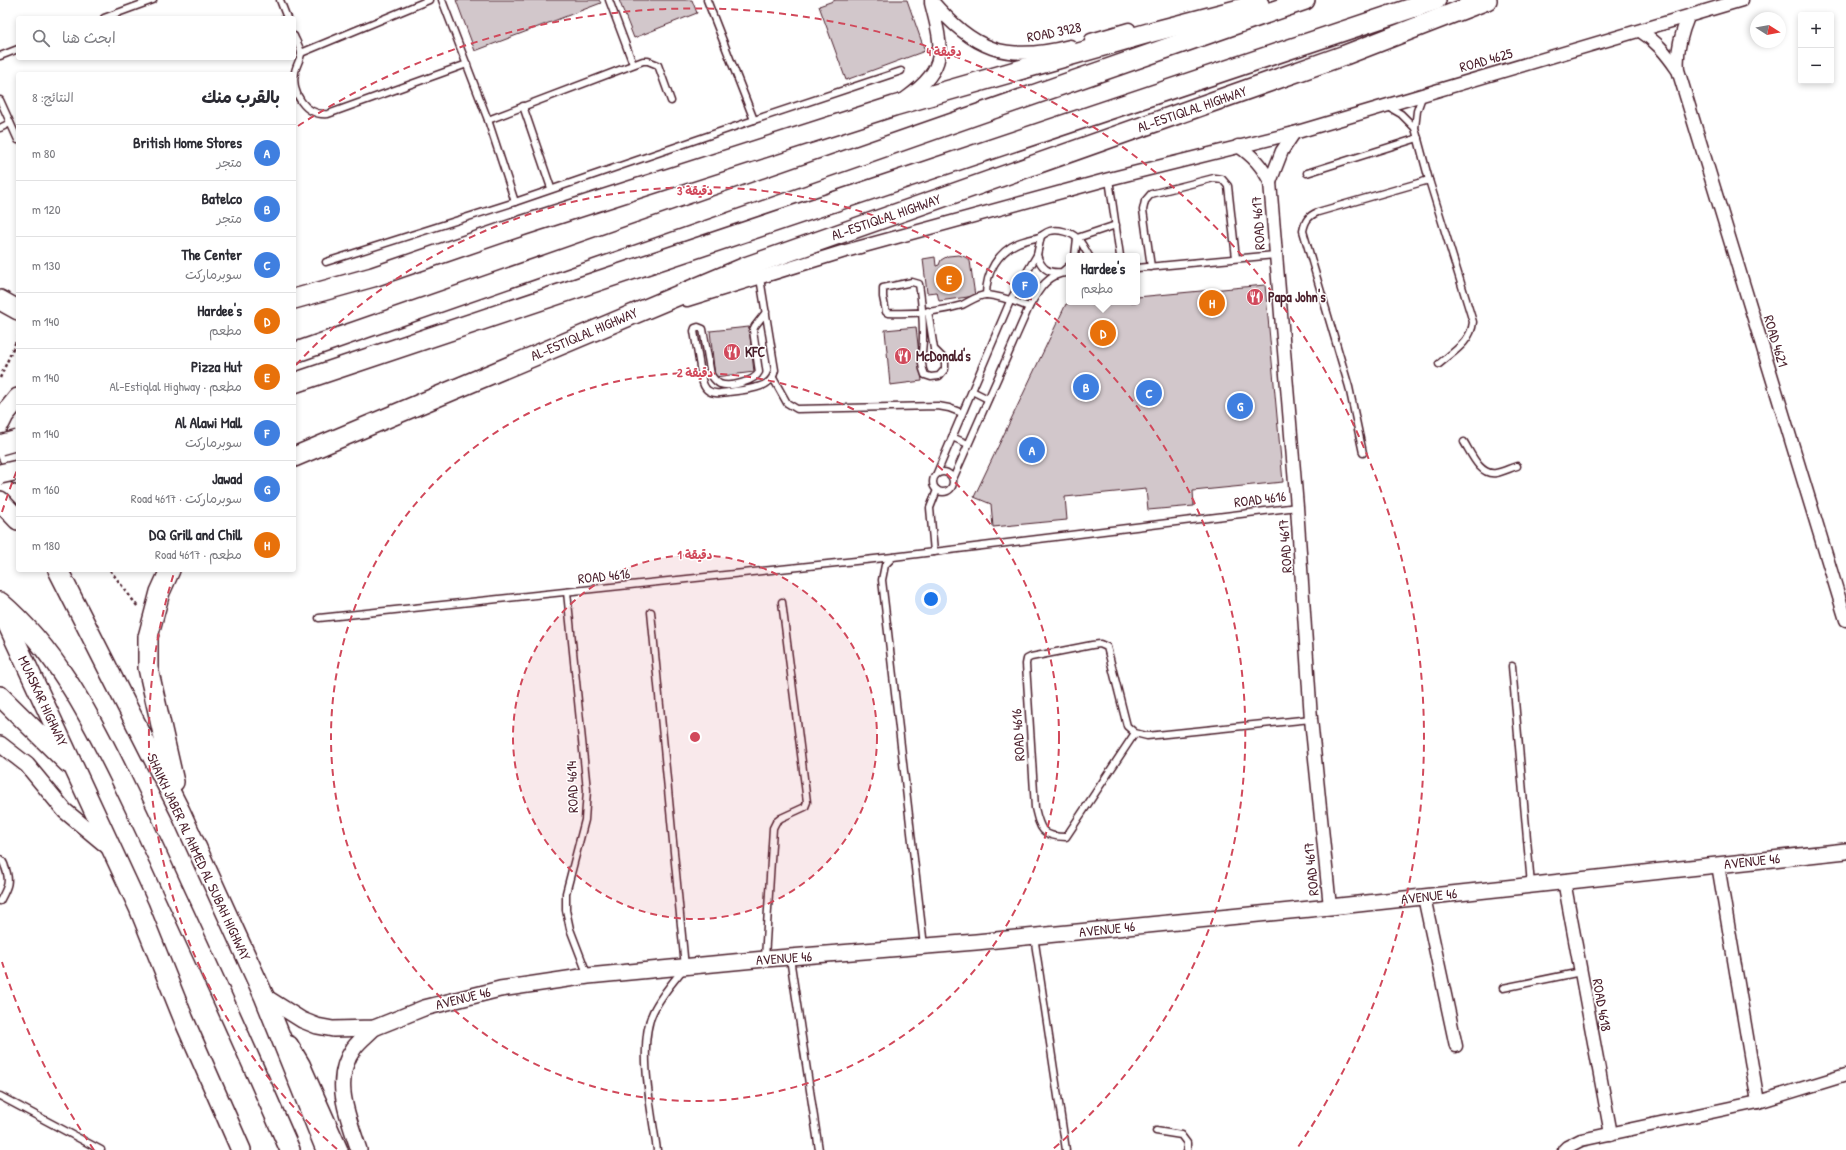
<!DOCTYPE html>
<html lang="ar">
<head>
<meta charset="utf-8">
<style>
  :root { --surface:#fff; --page:#f2f2f3; --text:#2b2b33; --muted:#7c7c81; --line:#e1e1e2; --accent:#0b8043 }
  body { margin:0; font-family:"Patrick Hand","Playpen Sans Arabic",sans-serif; background:var(--page); color:var(--text); direction:rtl }
  .controls { position:absolute; right:12px; top:12px; display:grid; overflow:hidden; border-radius:4px; box-shadow:0 2px 6px #0003 }
  .controls button { width:36px; height:36px; display:grid; place-items:center; padding:0; border:0; border-bottom:1px solid var(--line); background:var(--surface); color:var(--text); font:20px sans-serif }
  .compass { position:absolute; left:1750px; top:12px; width:36px; height:36px; border-radius:50%; background:var(--surface); box-shadow:0 2px 6px #0003; rotate:101deg }
  .you { position:absolute; left:931px; top:599px; width:14px; height:14px; margin:-10px; border:3px solid #fff; border-radius:50%; background:#1a73e8; box-shadow:0 0 0 6px #1a73e833 }
  .badge { display:grid; place-items:center; width:26px; height:26px; border-radius:50%; background:var(--accent); color:#fff; font-size:13px; font-weight:700 }
  .pin { position:absolute; translate:-50% -50%; border:2px solid #fff; box-shadow:0 1px 4px #0006 }
  .popup { position:absolute; left:1066px; top:253px; width:74px; height:52px; box-sizing:border-box; display:grid; place-content:center; border-radius:4px; background:var(--surface); filter:drop-shadow(0 1px 3px #0005); font-size:13px; white-space:nowrap; color:var(--muted) }
  .popup b { font-size:15px; color:var(--text) }
  .popup::after { content:''; position:absolute; left:50%; top:100%; margin-left:-8px; border:8px solid transparent; border-top-color:var(--surface) }
  .list { margin:0; padding:0; list-style:none }
  h2 { display:flex; justify-content:space-between; align-items:center; height:52px; margin:0; padding:0 16px; font-size:17px }
  h2 small { font-size:13px; font-weight:400; color:var(--muted) }
  .list li { display:grid; grid-template-columns:26px 1fr auto; gap:12px; align-items:center; box-sizing:border-box; height:56px; padding:0 16px; border-top:1px solid var(--line) }
  .list b { display:block; font-size:15px; white-space:nowrap }
  .list p { margin:0; font-size:13px; white-space:nowrap; color:var(--muted) }
  .list em { font-size:13px; font-style:normal; color:var(--muted) }
  .icon { flex:none; width:22px; height:22px; fill:none; stroke:currentColor; stroke-width:2; stroke-linecap:round; stroke-linejoin:round }
  .map { position:relative; flex:none; width:1846px; height:1150px; overflow:hidden; direction:ltr }
  .search { position:absolute; background:var(--surface); box-shadow:0 2px 6px #0003; left:16px; top:16px; width:280px; height:44px; display:flex; align-items:center; gap:10px; box-sizing:border-box; padding:0 14px; border-radius:4px; color:var(--muted); font-size:15px }
  .panel { position:absolute; background:var(--surface); box-shadow:0 2px 6px #0003; left:16px; top:72px; width:280px; height:500px; border-radius:4px; direction:rtl }
  .map>svg:first-child { display:block }
  .building { fill:#d2c7cb; stroke:#4a1f2b }
  .lines { fill:none; stroke-linecap:round; stroke-linejoin:round }
  .service-casing { stroke:#4a1f2b; stroke-width:9 }
  .minor-casing { stroke:#4a1f2b; stroke-width:15 }
  .tertiary-casing { stroke:#4a1f2b; stroke-width:18 }
  .primary-casing { stroke:#4a1f2b; stroke-width:22 }
  .path { stroke:#4a1f2b; stroke-width:2.5; stroke-dasharray:3 3; stroke-linecap:butt }
  .service { stroke:#fff; stroke-width:6 }
  .minor { stroke:#fff; stroke-width:12 }
  .tertiary { stroke:#fff; stroke-width:15 }
  .primary { stroke:#fff; stroke-width:19 }
  .primary-bridge-casing { stroke:#4a1f2b; stroke-width:22; stroke-linecap:butt }
  .primary-bridge { stroke:#fff; stroke-width:19 }
  .ring { fill:none; stroke:#d1495b; stroke-width:2; stroke-dasharray:7 5 }
  .labels { text-anchor:middle; stroke-width:3; stroke-linejoin:round; paint-order:stroke }
  .street-label { font-size:14px; fill:#4a1f2b; stroke:#fff }
  .poi-label { font-size:14px; font-weight:bold; fill:#4a1f2b; stroke:#fff; text-anchor:start }
  .centre { fill:#d1495b; stroke:#fff; stroke-width:2 }
  .ring-label { font-size:12px; text-anchor:middle; font-weight:bold; fill:#d1495b; stroke:#fff; stroke-width:3; stroke-linejoin:round; paint-order:stroke }
</style>
</head>
<body>
<div class="map">
<svg width="1846" height="1150" viewBox="0 0 1846 1150">
  <rect width="100%" height="100%" fill="#fff"/>
  <filter id="ink" filterUnits="userSpaceOnUse"><feTurbulence type="fractalNoise" baseFrequency=".025" numOctaves="2"/><feDisplacementMap in="SourceGraphic" scale="8" xChannelSelector="R" yChannelSelector="G"/><feConvolveMatrix kernelMatrix="1 2 1 2 8 2 1 2 1" color-interpolation-filters="sRGB"/></filter>
  <g filter="url(#ink)">
    <!-- building -->
    <g class="building">
      <polygon points="456,0 599,0 601,3 475,51"/>
      <polygon points="619,0 692,0 697,13 634,38"/>
      <polygon points="836,0 907,0 925,51 846,80 819,6"/>
      <polygon points="959,255 965,257 970,261 975,296 939,301 937,292 927,293 923,259 935,257 936,266 939,265 941,260 948,256"/>
      <polygon points="1265,285 1283,482 1193,491 1194,506 1148,510 1146,489 1065,497 1067,520 993,527 991,504 974,497 1066,304 1087,302 1137,302 1137,297"/>
      <polygon points="749,327 754,372 715,377 710,331"/>
      <polygon points="916,327 922,381 890,385 885,330"/>
    </g>
    <g class="lines">
      <defs>
        <g id="service">
          <polyline points="280,0 287,18"/>
          <polyline points="442,0 488,120 515,202"/>
          <polyline points="609,0 633,64"/>
          <polyline points="707,0 754,120 901,71"/>
          <polyline points="104,18 153,0"/>
          <path d="M294,36C296,41 301,49 301,54C300,60 296,66 295,72C291,93 305,116 328,114L467,64"/>
          <polyline points="301,53 429,0"/>
          <polyline points="0,56 18,49"/>
          <path d="M1423,94L1417,111L1415,128L1429,180L1473,322C1471,342 1453,352 1439,364"/>
          <polyline points="0,100 18,140"/>
          <polyline points="523,106 551,188"/>
          <polyline points="1387,106 1401,114 1415,128"/>
          <polyline points="488,120 643,61 648,61 658,65 671,101"/>
          <polyline points="0,128 10,123"/>
          <polyline points="1307,173 1418,138"/>
          <polyline points="1109,179 1120,256"/>
          <path d="M1037,255C1041,268 1048,274 1062,272L1069,266"/>
          <polyline points="1075,256 1077,238 1116,225"/>
          <polyline points="326,262 515,202 754,120"/>
          <polyline points="1151,267 1143,210 1145,201 1151,194 1214,178 1222,179 1228,186 1236,258"/>
          <polyline points="1137,268 1275,255"/>
          <path d="M760,278L775,370C774,375 772,380 767,383C757,390 733,391 720,393C710,394 704,390 702,379L694,331L695,328L698,327L703,329L711,375C714,379 716,382 720,384C730,388 755,381 759,372L753,330L755,326L766,312"/>
          <path d="M986,295C986,272 998,252 1018,243C1025,240 1033,239 1039,237C1043,235 1046,232 1050,231C1058,229 1071,232 1077,238C1082,242 1085,250 1089,256"/>
          <path d="M928,311L934,349L942,357L945,363V369L939,376L931,377L925,375C919,362 923,351 923,338C923,320 922,302 919,284L912,282L883,288V297L886,312L888,313C911,314 939,312 962,305C969,302 979,294 987,295C1002,296 1016,302 1029,307"/>
          <polyline points="773,378 787,403 797,409 938,406 949,408 962,413"/>
          <polyline points="972,391 988,399"/>
          <polyline points="952,437 968,444"/>
          <path d="M1464,442C1471,453 1480,476 1496,473C1503,472 1510,468 1517,466"/>
          <path d="M1363,453L1349,387L1303,231C1305,221 1308,216 1318,212L1429,180"/>
          <circle cx="943" cy="482" r="10"/>
          <polyline points="937,473 1011,299 1037,255 1041,236"/>
          <path d="M953,479L1029,307C1038,291 1048,272 1069,273"/>
          <polyline points="934,552 930,508 937,490"/>
          <polyline points="567,592 587,790 585,820 566,893 566,910 570,929 588,976"/>
          <path d="M651,612L685,967C673,982 661,995 653,1012C637,1045 652,1114 657,1150"/>
          <polyline points="319,618 893,557"/>
          <polyline points="1512,666 1531,885"/>
          <path d="M1135,733L1066,837C1042,837 1040,829 1035,808L1026,664L1027,659L1031,657L1092,645L1100,644L1107,647L1127,726L1135,733L1147,736L1311,719"/>
          <path d="M0,859C3,861 4,863 5,867C11,882 7,888 0,901"/>
          <polyline points="1034,936 1066,1150"/>
          <polyline points="924,946 882,580 885,565 893,557 1297,507"/>
          <polyline points="765,958 773,828 776,822 781,818 805,807 807,802 782,602"/>
          <polyline points="790,958 819,1150"/>
          <polyline points="1503,988 1581,972"/>
          <polyline points="0,1096 101,1150"/>
          <polyline points="1156,1131 1181,1135 1187,1143 1187,1150"/>
        </g>
        <g id="minor">
          <path d="M931,0C974,50 1005,63 1070,46"/>
          <path d="M1688,17C1681,34 1676,51 1678,70L1846,620"/>
          <path d="M1640,31C1656,41 1666,53 1677,69"/>
          <polyline points="1091,40 1129,29"/>
          <path d="M906,98C948,68 943,49 931,3"/>
          <path d="M1238,146C1253,156 1262,166 1270,182L1297,507L1311,719L1330,907"/>
          <polyline points="1270,182 1282,151 1294,133"/>
          <polyline points="687,300 842,252 1109,179 1294,133 1742,0"/>
          <polyline points="1718,865 1758,1102"/>
          <polyline points="1564,881 1611,1134"/>
          <polyline points="1424,897 1456,1046"/>
          <polyline points="1564,1150 1567,1147 1581,1140 1758,1102 1846,1075"/>
        </g>
        <g id="tertiary">
          <polyline points="0,744 27,765 65,811 112,850"/>
          <polyline points="264,996 302,1020 317,1026 333,1029 374,1028 424,1008 500,989 588,976 765,959 976,942 1330,907 1846,851"/>
          <polyline points="290,1044 302,1064 340,1150"/>
          <path d="M359,1150C348,1117 331,1080 354,1048C359,1041 367,1035 374,1028"/>
        </g>
        <g id="primary">
          <polyline points="294,299 373,277 524,225 894,106 1152,32 1259,4"/>
          <polyline points="0,300 18,310"/>
          <polyline points="294,353 1305,0"/>
          <polyline points="294,383 1436,0"/>
          <polyline points="0,423 4,415 18,398"/>
          <polyline points="0,439 18,475"/>
          <polyline points="294,457 748,266 1345,55 1487,0"/>
          <polyline points="0,501 18,520"/>
          <polyline points="58,570 180,811 264,996 326,1150"/>
          <polyline points="170,570 160,592 148,637 148,668 174,782"/>
          <path d="M0,602C55,649 88,712 120,777C138,814 156,852 173,890C213,976 252,1063 290,1150"/>
          <polyline points="0,608 139,908 184,1020 241,1150"/>
          <polyline points="0,696 68,763"/>
        </g>
      </defs>
      <!-- service casing -->
      <use href="#service" class="service-casing"/>
      <!-- minor casing -->
      <use href="#minor" class="minor-casing"/>
      <!-- tertiary casing -->
      <use href="#tertiary" class="tertiary-casing"/>
      <!-- primary casing -->
      <use href="#primary" class="primary-casing"/>
      <!-- path -->
      <g class="path">
        <polyline points="0,378 18,337"/>
        <polyline points="110,570 138,607"/>
      </g>
      <!-- service -->
      <use href="#service" class="service"/>
      <!-- minor -->
      <use href="#minor" class="minor"/>
      <!-- tertiary -->
      <use href="#tertiary" class="tertiary"/>
      <!-- primary -->
      <use href="#primary" class="primary"/>
      <defs>
        <g id="primary-bridge">
          <polyline points="0,445 18,440"/>
          <polyline points="0,474 18,470"/>
        </g>
      </defs>
      <!-- primary-bridge casing -->
      <use href="#primary-bridge" class="primary-bridge-casing"/>
      <!-- primary-bridge -->
      <use href="#primary-bridge" class="primary-bridge"/>
    </g>
  </g>
  <!-- distance rings -->
  <circle cx="695" cy="737" r="182" fill="#d1495b" fill-opacity=".12"/>
  <g class="ring">
    <circle cx="695" cy="737" r="182"/>
    <circle cx="695" cy="737" r="364"/>
    <path d="M337 1149A546 546 0 0 1 174 573M296 365A546 546 0 1 1 1053 1149"/>
    <path d="M94 1150A729 729 0 0 1 2 962M2 512A729 729 0 0 1 17 470M298 126A729 729 0 0 1 1296 1150"/>
  </g>
  <!-- icons -->
  <defs>
    <symbol id="restaurant-disc" viewBox="-11 -11 22 22"><circle r="9.5" fill="#d1495b" stroke="#fff"/><path d="M-5-6h1v4h1v-4h1v4h1v-4h1v5L-1.5 .5V6h-2V.5L-5-1ZM5-6V6H3V1.5H1.5Q1.5-4 5-6Z" fill="#fff"/></symbol>
  </defs>
  <g fill-rule="evenodd">
    <use href="#restaurant-disc" x="1245" y="287" width="20" height="20"/>
    <use href="#restaurant-disc" x="722" y="342" width="20" height="20"/>
    <use href="#restaurant-disc" x="893" y="346" width="20" height="20"/>
  </g>
  <g class="labels">
    <!-- street labels -->
    <g class="street-label">
      <text transform="translate(1054 32) rotate(-11)" y="5">ROAD 3928</text>
      <text transform="translate(1486 60) rotate(-16)" y="5">ROAD 4625</text>
      <text transform="translate(1192 109) rotate(-19)" y="5">AL-ESTIQLAL HIGHWAY</text>
      <text transform="translate(886 217) rotate(-19)" y="5">AL-ESTIQLAL HIGHWAY</text>
      <text transform="translate(1258 223) rotate(-94)" y="5">ROAD 4617</text>
      <text transform="translate(584 334) rotate(-23)" y="5">AL-ESTIQLAL HIGHWAY</text>
      <text transform="translate(1776 341) rotate(73)" y="5">ROAD 4621</text>
      <text transform="translate(1260 499) rotate(-7)" y="5">ROAD 4616</text>
      <text transform="translate(1285 546) rotate(-94)" y="5">ROAD 4617</text>
      <text transform="translate(604 576) rotate(-6)" y="5">ROAD 4616</text>
      <text transform="translate(43 701) rotate(65)" y="5">MUASKAR HIGHWAY</text>
      <text transform="translate(1018 735) rotate(-94)" y="5">ROAD 4616</text>
      <text transform="translate(572 787) rotate(-92)" y="5">ROAD 4614</text>
      <text transform="translate(199 857) rotate(65)" y="5">SHAIKH JABER AL AHMED AL SUBAH HIGHWAY</text>
      <text transform="translate(1752 861) rotate(-6)" y="5">AVENUE 46</text>
      <text transform="translate(1311 869) rotate(-96)" y="5">ROAD 4617</text>
      <text transform="translate(1429 896) rotate(-6)" y="5">AVENUE 46</text>
      <text transform="translate(1107 929) rotate(-6)" y="5">AVENUE 46</text>
      <text transform="translate(784 958) rotate(-4)" y="5">AVENUE 46</text>
      <text transform="translate(463 998) rotate(-14)" y="5">AVENUE 46</text>
      <text transform="translate(1602 1005) rotate(80)" y="5">ROAD 4618</text>
    </g>
    <!-- poi labels -->
    <g class="poi-label">
      <text x="1268" y="302">Papa John's</text>
      <text x="745" y="357">KFC</text>
      <text x="916" y="361">McDonald's</text>
    </g>
  </g>
  <circle cx="695" cy="737" r="6" class="centre"/>
  <g class="ring-label">
    <text x="944" y="56">4 دقيقة</text>
    <text x="695" y="195">3 دقيقة</text>
    <text x="695" y="377">2 دقيقة</text>
    <text x="695" y="559">1 دقيقة</text>
  </g>
</svg>
<div class="controls">
<button>+</button>
<button>−</button>
</div>
<svg class="compass" viewBox="-18 -18 36 36"><path d="M0-13l5 13h-10z" fill="#e53935"/><path d="M0 13l5-13h-10z" fill="#7c7c81"/></svg>
<div class="you"></div>
<div class="pin badge" style="left:1032px;top:450px;background:#3f7fe0">A</div>
<div class="pin badge" style="left:1086px;top:387px;background:#3f7fe0">B</div>
<div class="pin badge" style="left:1149px;top:393px;background:#3f7fe0">C</div>
<div class="pin badge" style="left:1103px;top:333px;background:#e8710a">D</div>
<div class="popup"><b>Hardee's</b>مطعم</div>
<div class="pin badge" style="left:949px;top:279px;background:#e8710a">E</div>
<div class="pin badge" style="left:1025px;top:285px;background:#3f7fe0">F</div>
<div class="pin badge" style="left:1240px;top:406px;background:#3f7fe0">G</div>
<div class="pin badge" style="left:1212px;top:303px;background:#e8710a">H</div>
<div class="search"><svg class="icon" aria-label="search" viewBox="0 0 24 24"><circle cx="10" cy="10" r="6"/><path d="M15 15l6 6"/></svg>ابحث هنا</div>
<section class="panel">
<h2>بالقرب منك<small>النتائج: 8</small></h2>
<ul class="list">
<li><span class="badge" style="background:#3f7fe0">A</span><div><b>British Home Stores</b><p>متجر</p></div><em>80 m</em></li>
<li><span class="badge" style="background:#3f7fe0">B</span><div><b>Batelco</b><p>متجر</p></div><em>120 m</em></li>
<li><span class="badge" style="background:#3f7fe0">C</span><div><b>The Center</b><p>سوبرماركت</p></div><em>130 m</em></li>
<li><span class="badge" style="background:#e8710a">D</span><div><b>Hardee's</b><p>مطعم</p></div><em>140 m</em></li>
<li><span class="badge" style="background:#e8710a">E</span><div><b>Pizza Hut</b><p>مطعم · Al-Estiqlal Highway</p></div><em>140 m</em></li>
<li><span class="badge" style="background:#3f7fe0">F</span><div><b>Al Alawi Mall</b><p>سوبرماركت</p></div><em>140 m</em></li>
<li><span class="badge" style="background:#3f7fe0">G</span><div><b>Jawad</b><p>سوبرماركت · Road 4617</p></div><em>160 m</em></li>
<li><span class="badge" style="background:#e8710a">H</span><div><b>DQ Grill and Chill</b><p>مطعم · Road 4617</p></div><em>180 m</em></li>
</ul>
</section>
</div>
</body>
</html>
